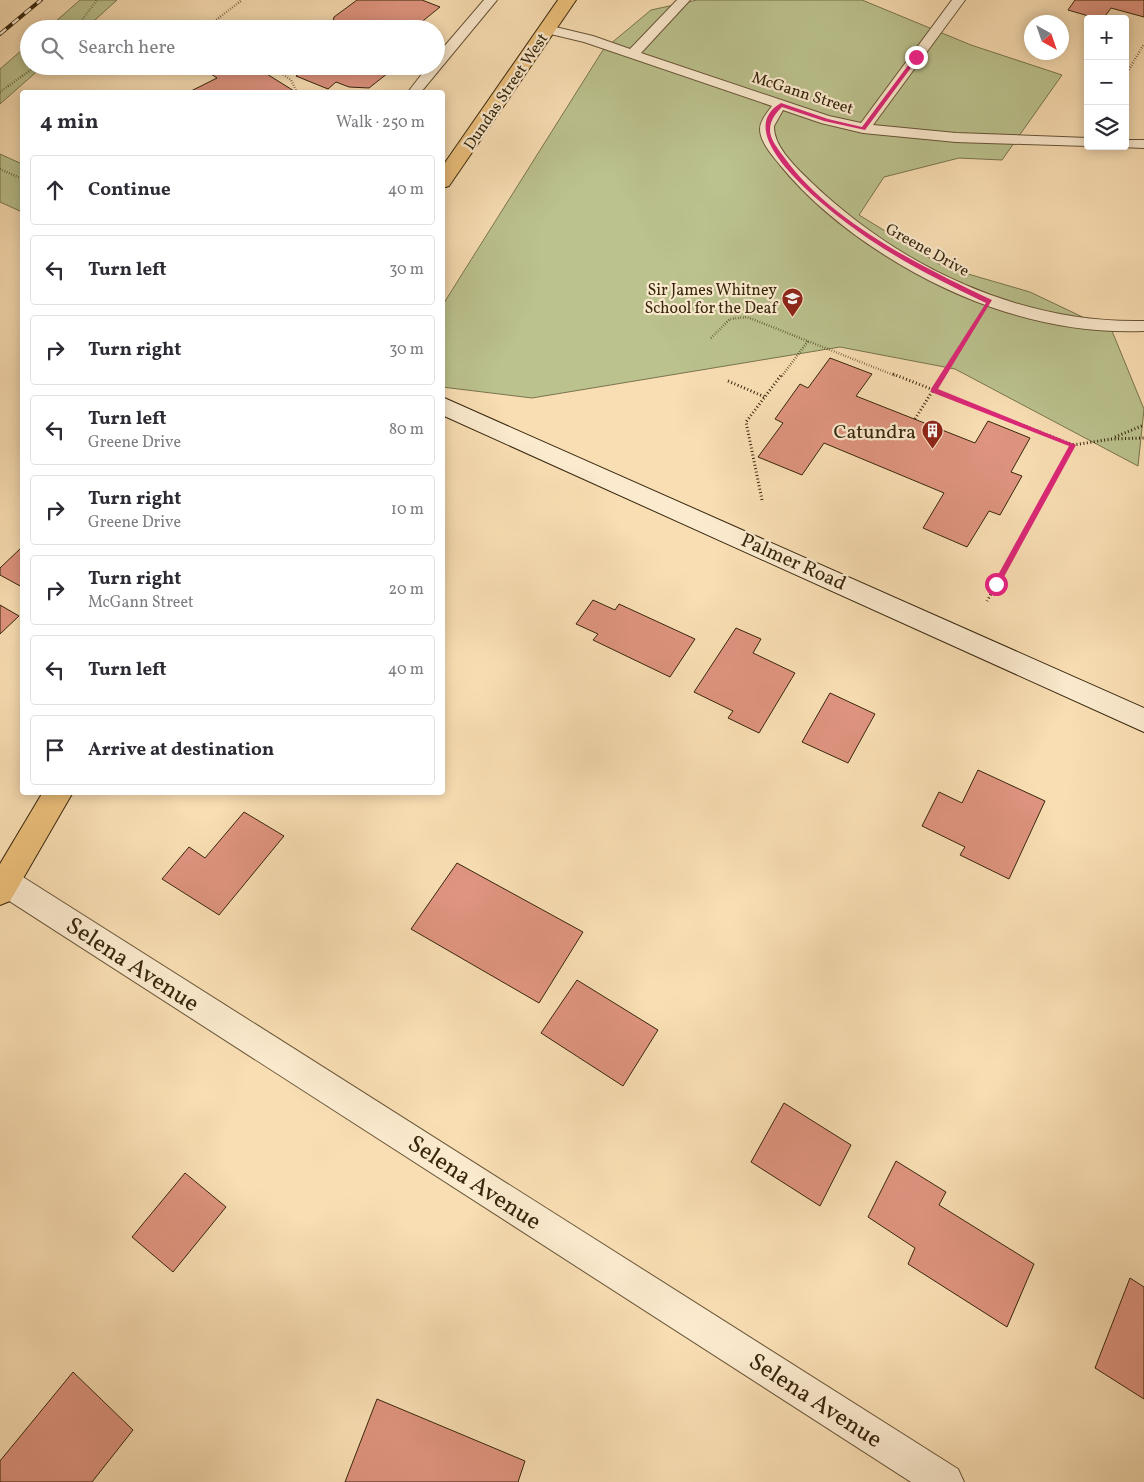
<!DOCTYPE html>
<html lang="en">
<head>
<meta charset="utf-8">
<style>
  :root { --surface:#fff; --page:#f2f2f3; --text:#2b2b33; --muted:#7c7c81; --line:#e1e1e2 }
  body { margin:0; font-family:Vollkorn,serif; background:var(--page); color:var(--text) }
  .controls { position:absolute; right:15px; top:15px; display:grid; overflow:hidden; border-radius:5px; box-shadow:0 2px 12px #0003 }
  .controls button { width:45px; height:45px; display:grid; place-items:center; padding:0; border:0; border-bottom:1px solid var(--line); background:var(--surface); color:var(--text); font:25px sans-serif }
  .compass { position:absolute; left:1024px; top:15px; width:45px; height:45px; border-radius:50%; background:var(--surface); box-shadow:0 2px 12px #0003; rotate:140deg }
  .stop { position:absolute; width:15px; height:15px; margin:-11px; border:4px solid #db2777; border-radius:50%; background:#fff }
  .stop.end { background:#db2777; border-color:#fff; box-shadow:0 1px 5px #0008 }
  .list { margin:0; padding:0; list-style:none }
  h2 { display:flex; justify-content:space-between; align-items:center; height:65px; margin:0; padding:0 20px; font-size:21px }
  h2 small { font-size:16px; font-weight:400; color:var(--muted) }
  .list li { display:grid; grid-template-columns:32px 1fr auto; gap:15px; align-items:center; box-sizing:border-box; height:70px; margin:0 10px 10px; padding:0 10px; border:1px solid var(--line); border-radius:5px }
  .list b { display:block; font-size:19px; white-space:nowrap }
  .list p { margin:0; font-size:16px; white-space:nowrap; color:var(--muted) }
  .list em { font-size:16px; font-style:normal; color:var(--muted) }
  .icon { flex:none; width:28px; height:28px; fill:none; stroke:currentColor; stroke-width:2; stroke-linecap:round; stroke-linejoin:round }
  .map { position:relative; flex:none; width:1144px; height:1482px; overflow:hidden }
  .search { position:absolute; background:var(--surface); box-shadow:0 2px 12px #0003; left:20px; top:20px; width:425px; height:55px; display:flex; align-items:center; gap:12px; box-sizing:border-box; padding:0 18px; border-radius:28px; color:var(--muted); font-size:19px }
  .panel { position:absolute; background:var(--surface); box-shadow:0 2px 12px #0003; left:20px; top:90px; width:425px; height:705px; border-radius:5px }
  .map>svg:first-child { display:block }
  .green { fill:#bbc28e; stroke:#79744e }
  .building { fill:#df947f; stroke:#37260d }
  .lines { fill:none; stroke-linecap:round; stroke-linejoin:round }
  .lane-casing { stroke:#685436; stroke-width:2 }
  .street-casing { stroke:#685436; stroke-width:2 }
  .secondary-casing { stroke:#37260d; stroke-width:2 }
  .primary-casing { stroke:#37260d; stroke-width:2 }
  .path-far1 { stroke:#37260d; stroke-width:2.5; stroke-dasharray:0.5 2; stroke-linecap:butt }
  .path { stroke:#37260d; stroke-width:3; stroke-dasharray:1 2.5; stroke-linecap:butt }
  .lane { fill:#fbeace; fill-rule:evenodd }
  .street { fill:#fbeace; fill-rule:evenodd }
  .secondary { fill:#fbeace; fill-rule:evenodd }
  .primary { fill:#ecbf7a; fill-rule:evenodd }
  .rail-casing { stroke:#37260d; stroke-width:4 }
  .rail { stroke:#fbeace; stroke-width:2.5; stroke-dasharray:8; stroke-linecap:butt }
  .route { fill:#db2777 }
  .labels { text-anchor:middle; stroke-width:4.5; stroke-linejoin:round; paint-order:stroke }
  .far-street-label { font-size:16px; fill:#37260d; stroke:#fbeace }
  .far-poi-label { font-size:16px; fill:#37260d; stroke:#fbeace; text-anchor:end }
  .poi-label { font-size:20px; fill:#37260d; stroke:#fbeace; text-anchor:end }
  .street-label { font-size:20px; fill:#37260d; stroke:#fbeace }
  .near-street-label { font-size:24px; fill:#37260d; stroke:#fbeace }
</style>
</head>
<body>
<div class="map">
<svg width="1144" height="1482" viewBox="0 0 1144 1482">
  <rect width="100%" height="100%" fill="#f9deb3"/>
  <filter id="stains"><feTurbulence type="fractalNoise" baseFrequency=".004" numOctaves="4"/><feColorMatrix values="0 0 0 0 .2 0 0 0 0 .09 0 0 0 0 .02 0 0 0 .5 -.17"/></filter>
  <radialGradient id="worn" r=".72"><stop offset=".6" stop-color="#630" stop-opacity="0"/><stop offset="1" stop-color="#630" stop-opacity=".3"/></radialGradient>
  <!-- green -->
  <g class="green">
    <polygon points="80,0 117,0 85,29 47,29"/>
    <polygon points="697,0 862,0 971,45 1062,75 1002,160 959,158 884,177 859,215 944,267 1030,292 1112,331 1144,409 1138,466 955,369 840,347 532,398 442,387 442,306 603,50 651,10"/>
    <polygon points="29,44 29,66 43,66 0,104 0,69"/>
    <polygon points="0,154 22,164 22,212 0,202"/>
  </g>
  <!-- building -->
  <g class="building">
    <polygon points="357,0 422,0 440,7 413,29 331,29 334,17"/>
    <polygon points="1075,0 1144,0 1144,17 1111,8 1103,19 1099,19 1068,10"/>
    <polygon points="227,66 254,66 294,91 189,92 217,78 211,74"/>
    <polygon points="309,66 375,66 388,73 369,88 349,87 336,82 328,89 296,76"/>
    <polygon points="830,358 872,374 856,396 975,443 988,421 1030,438 1011,472 1022,476 1000,515 989,511 967,547 923,528 944,493 824,443 802,475 758,457 783,423 775,419 800,384 808,388"/>
    <polygon points="22,547 22,587 0,575 0,568"/>
    <polygon points="593,600 615,610 619,604 695,639 670,677 593,640 598,634 576,624"/>
    <polygon points="0,605 19,616 0,634"/>
    <polygon points="736,628 761,639 753,653 795,673 759,733 728,718 733,711 694,692"/>
    <polygon points="830,693 875,714 848,763 802,742"/>
    <polygon points="978,770 1045,801 1009,879 960,855 965,847 922,826 939,792 962,803"/>
    <polygon points="244,812 284,836 219,915 162,879 189,847 205,858"/>
    <polygon points="457,863 583,932 539,1003 411,929"/>
    <polygon points="577,980 658,1030 623,1086 541,1033"/>
    <polygon points="784,1103 851,1145 820,1206 751,1162"/>
    <polygon points="896,1161 946,1192 939,1205 1034,1264 1007,1327 908,1264 915,1248 868,1217"/>
    <polygon points="185,1173 226,1207 173,1272 132,1237"/>
    <polygon points="1130,1278 1144,1287 1144,1399 1095,1368"/>
    <polygon points="73,1372 133,1430 92,1482 0,1482 0,1461"/>
    <polygon points="377,1399 525,1461 518,1482 345,1482"/>
  </g>
  <g class="lines">
    <defs>
      <g id="lane">
        <polygon points="484,0 497,0 421,92 408,92 428,66 436,66 436,56"/>
        <path d="M677,0H690L641,53L829,116L861,123L952,0H965L873,125L956,133L1088,138V146L956,142L863,133L821,123L783,110L774,126C773,147 798,169 811,182C900,267 1020,324 1144,321V331C1097,333 1051,326 1006,312C925,287 834,231 780,165C773,156 760,142 760,129C760,121 767,113 772,106L584,42L542,32L540,29L547,25L593,36L630,49Z"/>
        <polygon points="1125,140 1144,140 1144,148 1120,147 1125,146"/>
      </g>
      <polygon id="street" points="5,869 15,872 958,1469 964,1482 911,1482 0,895 0,870"/>
      <polygon id="secondary" points="442,397 1144,708 1144,732 442,415"/>
      <g id="primary">
        <polygon points="558,0 576,0 449,186 442,188 442,167"/>
        <polygon points="43,792 73,792 10,901 0,905 0,864"/>
      </g>
    </defs>
    <!-- lane casing -->
    <use href="#lane" class="lane-casing"/>
    <!-- street casing -->
    <use href="#street" class="street-casing"/>
    <!-- secondary casing -->
    <use href="#secondary" class="secondary-casing"/>
    <!-- primary casing -->
    <use href="#primary" class="primary-casing"/>
    <!-- path-far1 -->
    <g class="path-far1">
      <polyline points="75,29 97,0"/>
      <polyline points="219,29 216,20 242,0"/>
      <polyline points="271,66 291,80 297,92"/>
      <polyline points="1125,76 1144,44"/>
      <polyline points="0,92 36,66"/>
      <polyline points="0,169 22,179"/>
      <polyline points="711,338 730,319 747,317 896,376"/>
      <polyline points="782,376 808,341"/>
      <polyline points="943,376 976,323"/>
    </g>
    <!-- path -->
    <g class="path">
      <polyline points="893,374 1073,445 987,601"/>
      <polyline points="728,381 765,397"/>
      <polyline points="915,419 943,374"/>
      <polyline points="1115,437 1144,425"/>
      <polyline points="1073,445 1112,439 1144,438"/>
      <polyline points="762,500 746,422 782,374"/>
    </g>
    <!-- lane -->
    <use href="#lane" class="lane"/>
    <!-- street -->
    <use href="#street" class="street"/>
    <!-- secondary -->
    <use href="#secondary" class="secondary"/>
    <!-- primary -->
    <use href="#primary" class="primary"/>
    <defs>
      <polyline id="rail" points="0,34 41,0"/>
    </defs>
    <!-- rail casing -->
    <use href="#rail" class="rail-casing"/>
    <!-- rail -->
    <use href="#rail" class="rail"/>
  </g>
  <!-- route -->
  <path class="route" d="M915,56L919,57L865,130L824,121L782,107C776,113 770,120 770,130C770,139 778,149 784,157C829,221 922,267 992,300L938,389L1076,445L999,586H996L993,584L1069,446L931,392V389L986,303C947,284 908,265 872,241C845,223 723,136 781,103L828,119L862,127Z"/>
  <!-- icons -->
  <defs>
    <symbol id="school-pin" viewBox="-11 -11 22 30"><path d="M0 17L-7.5 6A9.5 9.5 0 1 1 7.5 6Z" fill="#8f2418" stroke="#fbeace"/><path d="M0-5L7-2L0 1L-7-2ZM-4 1L0 2.5L4 1V4Q0 6-4 4Z" fill="#fff"/></symbol>
    <symbol id="building-pin" viewBox="-11 -11 22 30"><path d="M0 17L-7.5 6A9.5 9.5 0 1 1 7.5 6Z" fill="#8f2418" stroke="#fbeace"/><path d="M-4-6H4V6H1V3H-1V6H-4ZM-2.5-4.3h1.7v1.8h-1.7ZM.8-4.3h1.7v1.8H.8ZM-2.5-1h1.7V.8h-1.7ZM.8-1h1.7V.8H.8Z" fill="#fff"/></symbol>
  </defs>
  <g fill-rule="evenodd">
    <use href="#school-pin" x="780" y="286" width="25" height="34"/>
    <use href="#building-pin" x="920" y="418" width="25" height="34"/>
  </g>
  <g class="labels">
    <!-- far-street labels -->
    <g class="far-street-label">
      <text transform="translate(505 91) rotate(-56)" y="6">Dundas Street West</text>
      <text transform="translate(803 92) rotate(18)" y="6">McGann Street</text>
      <text transform="translate(928 249) rotate(29)" y="6">Greene Drive</text>
    </g>
    <!-- far-poi labels -->
    <g class="far-poi-label">
      <text x="777" y="295">Sir James Whitney<tspan x="777" dy="18">School for the Deaf</tspan></text>
    </g>
    <!-- poi labels -->
    <g class="poi-label">
      <text x="916" y="438">Catundra</text>
    </g>
    <!-- street labels -->
    <g class="street-label">
      <text transform="translate(794 561) rotate(24)" y="7">Palmer Road</text>
    </g>
    <!-- near-street labels -->
    <g class="near-street-label">
      <text transform="translate(133 964) rotate(33)" y="8">Selena Avenue</text>
      <text transform="translate(475 1182) rotate(33)" y="8">Selena Avenue</text>
      <text transform="translate(816 1400) rotate(33)" y="8">Selena Avenue</text>
    </g>
  </g>
  <rect width="100%" height="100%" filter="url(#stains)"/>
  <rect width="100%" height="100%" fill="url(#worn)"/>
</svg>
<div class="controls">
<button>+</button>
<button>−</button>
<button><svg class="icon" aria-label="layers" viewBox="0 0 24 24"><path d="M12 4l9 5-9 5-9-5zM3 14l9 5 9-5"/></svg></button>
</div>
<svg class="compass" viewBox="-18 -18 36 36"><path d="M0-13l5 13h-10z" fill="#e53935"/><path d="M0 13l5-13h-10z" fill="#7c7c81"/></svg>
<div class="stop" style="left:996px;top:584px"></div>
<div class="stop end" style="left:916px;top:57px"></div>
<div class="search"><svg class="icon" aria-label="search" viewBox="0 0 24 24"><circle cx="10" cy="10" r="6"/><path d="M15 15l6 6"/></svg>Search here</div>
<section class="panel">
<h2>4 min<small>Walk · 250 m</small></h2>
<ul class="list">
<li><svg class="icon" aria-label="ahead" viewBox="0 0 24 24"><path d="M12 20V5M6 11l6-6 6 6"/></svg><div><b>Continue</b></div><em>40 m</em></li>
<li><svg class="icon" aria-label="left" viewBox="0 0 24 24"><path d="M17 20v-9H6M10 6l-5 5 5 5"/></svg><div><b>Turn left</b></div><em>30 m</em></li>
<li><svg class="icon" aria-label="right" viewBox="0 0 24 24"><path d="M7 20v-9h11M14 6l5 5-5 5"/></svg><div><b>Turn right</b></div><em>30 m</em></li>
<li><svg class="icon" aria-label="left" viewBox="0 0 24 24"><path d="M17 20v-9H6M10 6l-5 5 5 5"/></svg><div><b>Turn left</b><p>Greene Drive</p></div><em>80 m</em></li>
<li><svg class="icon" aria-label="right" viewBox="0 0 24 24"><path d="M7 20v-9h11M14 6l5 5-5 5"/></svg><div><b>Turn right</b><p>Greene Drive</p></div><em>10 m</em></li>
<li><svg class="icon" aria-label="right" viewBox="0 0 24 24"><path d="M7 20v-9h11M14 6l5 5-5 5"/></svg><div><b>Turn right</b><p>McGann Street</p></div><em>20 m</em></li>
<li><svg class="icon" aria-label="left" viewBox="0 0 24 24"><path d="M17 20v-9H6M10 6l-5 5 5 5"/></svg><div><b>Turn left</b></div><em>40 m</em></li>
<li><svg class="icon" aria-label="arrive" viewBox="0 0 24 24"><path d="M6 21V4h12l-3 4 3 4H6"/></svg><div><b>Arrive at destination</b></div></li>
</ul>
</section>
</div>
</body>
</html>
